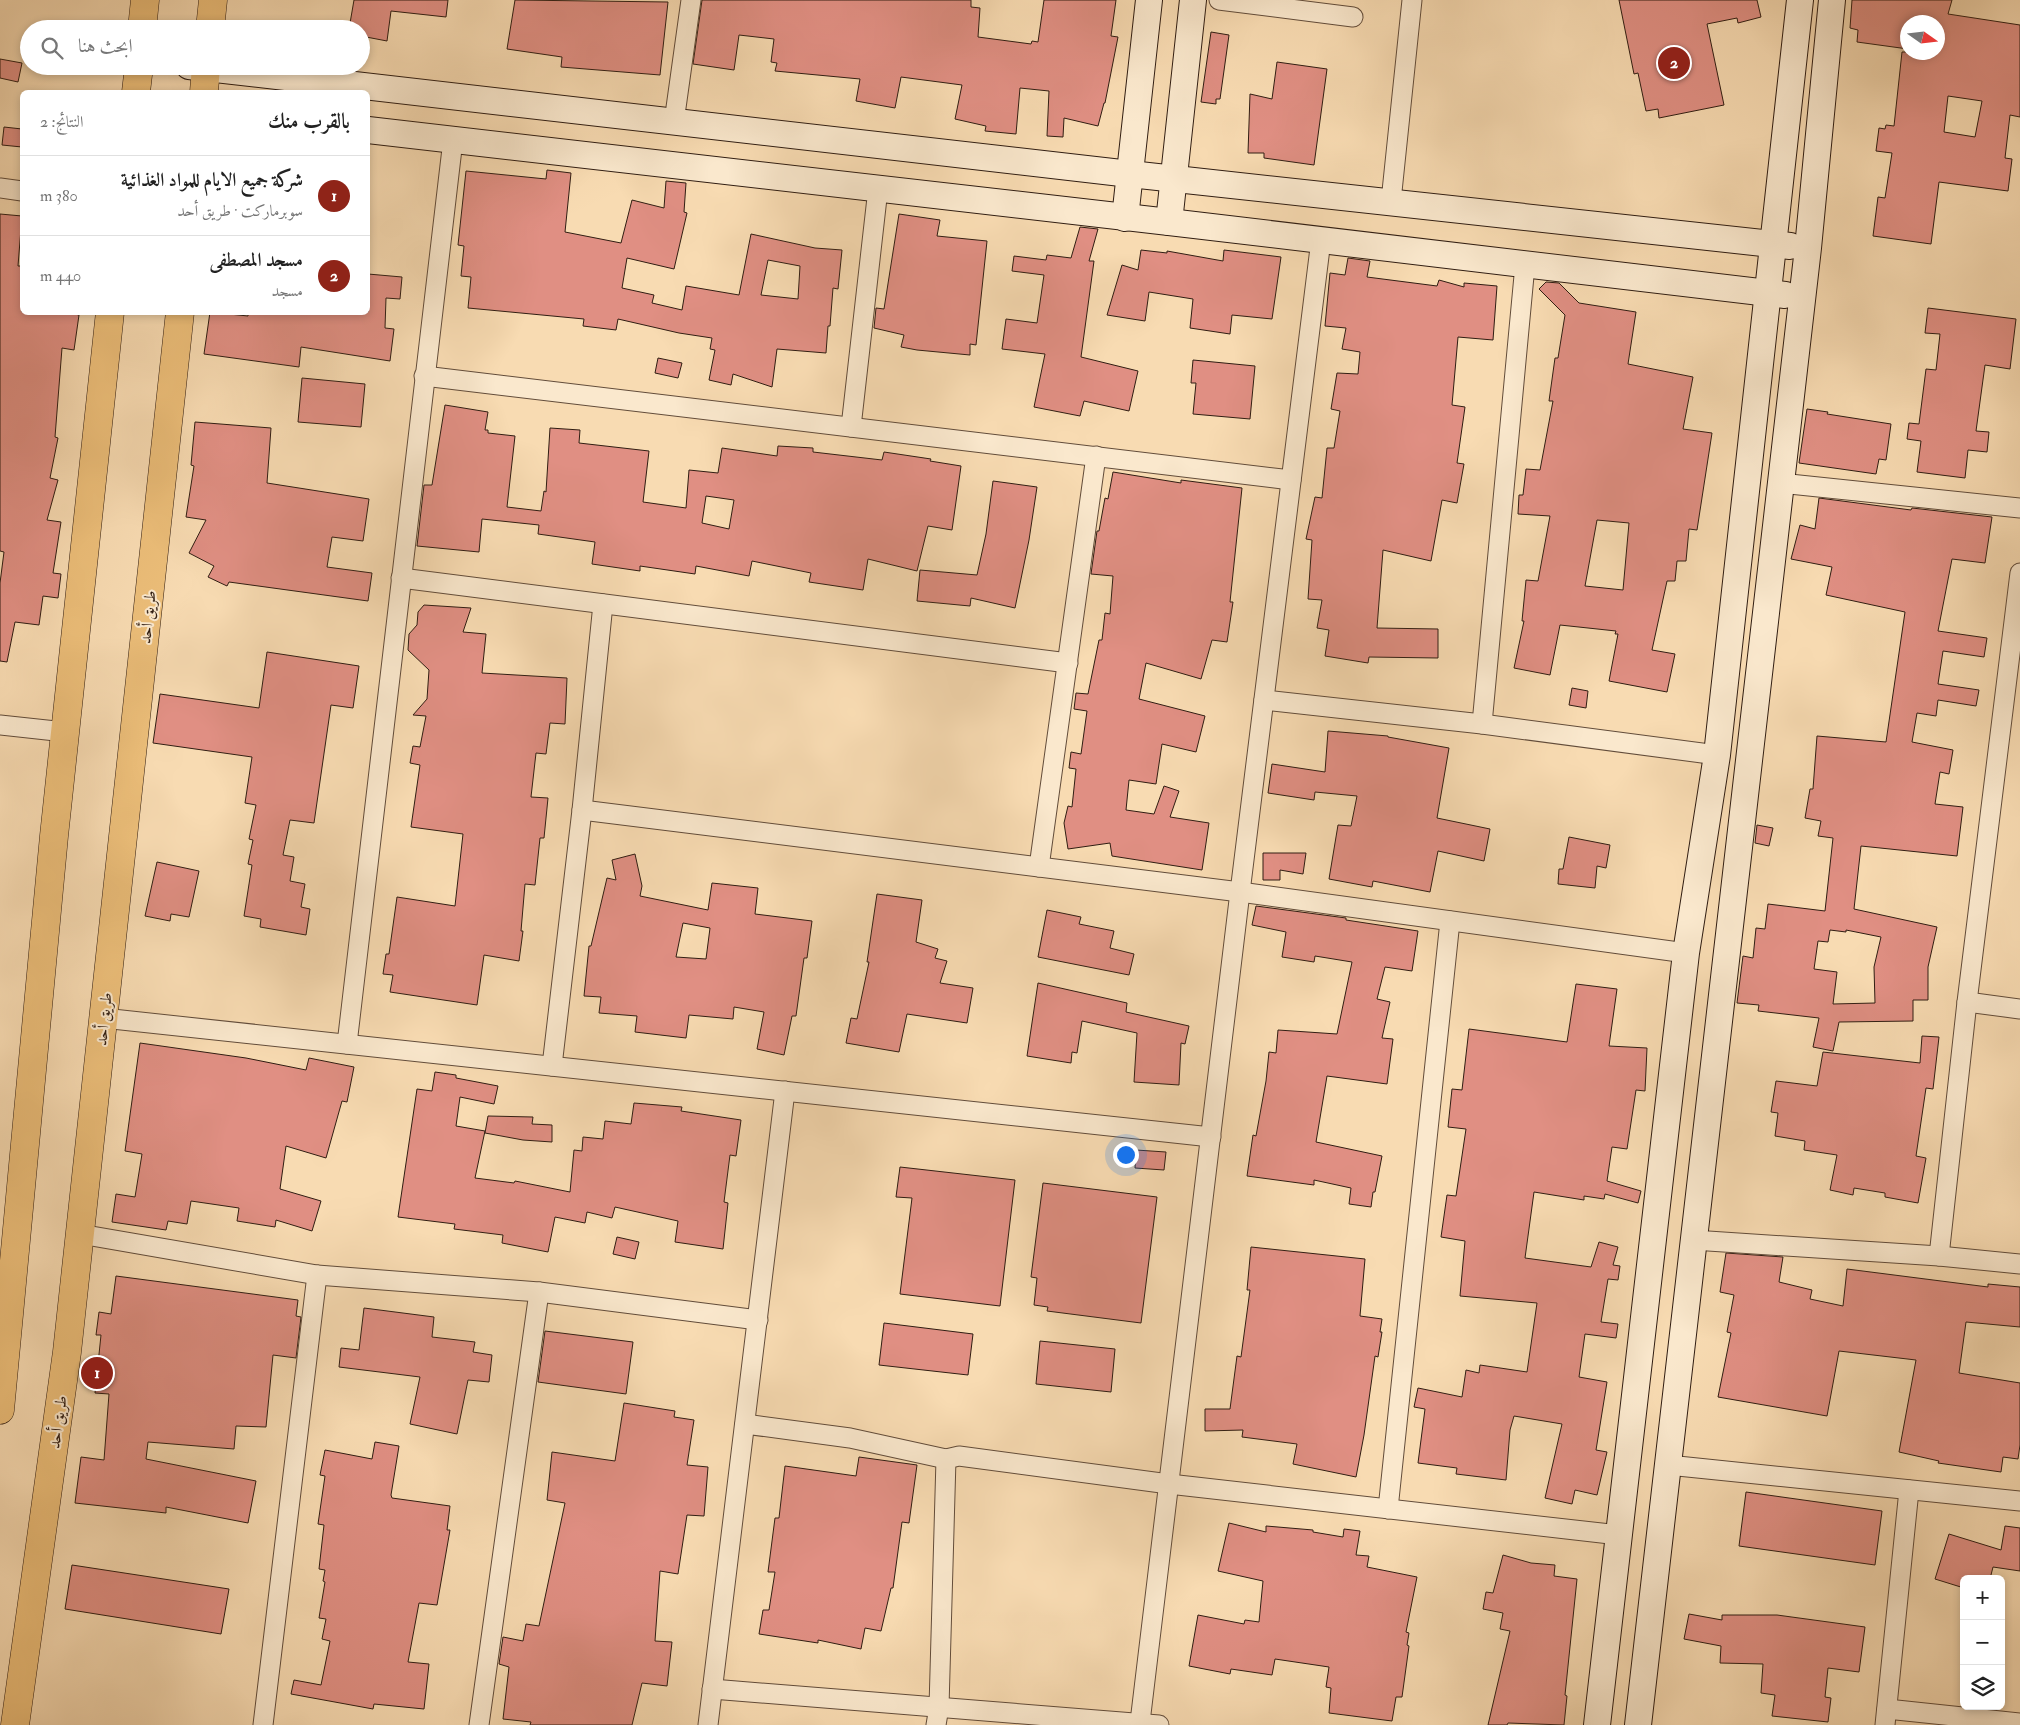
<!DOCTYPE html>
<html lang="ar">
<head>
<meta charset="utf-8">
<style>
  :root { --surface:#fff; --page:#f6f6f6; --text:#222; --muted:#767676; --line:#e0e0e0; --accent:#8f2418 }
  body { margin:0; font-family:"IM FELL Double Pica",Amiri,serif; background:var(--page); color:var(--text); direction:rtl }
  .controls { position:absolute; right:15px; bottom:15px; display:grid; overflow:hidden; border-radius:8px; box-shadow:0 2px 8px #0003 }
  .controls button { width:45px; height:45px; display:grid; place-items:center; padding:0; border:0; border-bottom:1px solid var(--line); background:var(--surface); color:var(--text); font:25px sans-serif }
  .compass { position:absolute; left:1900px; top:15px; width:45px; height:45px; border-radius:50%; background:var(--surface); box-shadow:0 2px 8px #0003; rotate:104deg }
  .you { position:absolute; left:1125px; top:1154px; width:18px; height:18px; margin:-12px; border:4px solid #fff; border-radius:50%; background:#1a73e8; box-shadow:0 0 0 8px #1a73e833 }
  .badge { display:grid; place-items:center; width:32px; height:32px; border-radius:50%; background:var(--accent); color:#fff; font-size:16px; font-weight:700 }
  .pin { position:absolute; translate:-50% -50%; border:2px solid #fff; box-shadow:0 1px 5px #0006 }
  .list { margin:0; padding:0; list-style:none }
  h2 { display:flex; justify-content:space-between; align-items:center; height:65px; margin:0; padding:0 20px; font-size:21px }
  h2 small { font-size:16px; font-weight:400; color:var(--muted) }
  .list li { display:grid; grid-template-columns:32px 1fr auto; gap:15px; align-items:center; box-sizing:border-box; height:80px; padding:0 20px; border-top:1px solid var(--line) }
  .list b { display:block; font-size:19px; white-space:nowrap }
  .list p { margin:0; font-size:16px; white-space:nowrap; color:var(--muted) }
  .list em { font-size:16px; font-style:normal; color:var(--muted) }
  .icon { flex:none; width:28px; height:28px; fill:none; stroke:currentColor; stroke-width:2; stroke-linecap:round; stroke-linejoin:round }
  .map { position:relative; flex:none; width:2020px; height:1725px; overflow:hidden; direction:ltr }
  .search { position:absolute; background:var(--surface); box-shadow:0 2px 8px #0003; left:20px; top:20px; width:350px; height:55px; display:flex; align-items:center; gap:12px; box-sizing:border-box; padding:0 18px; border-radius:28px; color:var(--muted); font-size:19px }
  .panel { position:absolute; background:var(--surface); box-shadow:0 2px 8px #0003; left:20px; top:90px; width:350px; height:225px; border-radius:8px; direction:rtl }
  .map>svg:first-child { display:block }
  .building { fill:#e08f83; stroke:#301d12; fill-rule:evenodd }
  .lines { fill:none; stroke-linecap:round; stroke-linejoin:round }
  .street-casing { stroke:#624c3a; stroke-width:21 }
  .secondary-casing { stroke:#301d12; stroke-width:28 }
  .primary-casing { stroke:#301d12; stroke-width:29 }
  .street { stroke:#fae8cd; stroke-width:19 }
  .secondary { stroke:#fae8cd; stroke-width:26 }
  .primary { stroke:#ecbe79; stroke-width:28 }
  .labels { text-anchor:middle; stroke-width:4; stroke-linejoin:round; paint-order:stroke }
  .street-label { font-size:16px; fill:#301d12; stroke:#fae8cd }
</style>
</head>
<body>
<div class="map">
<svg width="2020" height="1725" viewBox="0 0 2020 1725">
  <rect width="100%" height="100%" fill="#f8dbb2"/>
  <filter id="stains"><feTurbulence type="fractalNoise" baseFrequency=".004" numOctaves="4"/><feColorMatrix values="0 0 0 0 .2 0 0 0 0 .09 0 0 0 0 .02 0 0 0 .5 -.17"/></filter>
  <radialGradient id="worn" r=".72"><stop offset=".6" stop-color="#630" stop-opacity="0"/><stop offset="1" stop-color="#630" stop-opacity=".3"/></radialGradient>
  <!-- building -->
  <g class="building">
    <polygon points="354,0 448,0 446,17 391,11 387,41 361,36 361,29 349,29"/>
    <polygon points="515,0 668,2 660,75 561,67 562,57 507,49"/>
    <polygon points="702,0 971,0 971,7 980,8 978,37 1031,44 1032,41 1038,42 1044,0 1116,0 1111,36 1118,37 1105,103 1104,103 1098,126 1064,118 1063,137 1047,136 1049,91 1020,88 1016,134 985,131 986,126 955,119 962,85 901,77 895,108 856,101 860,79 775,71 777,63 771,62 774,39 739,35 734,70 693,64"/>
    <polygon points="1619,0 1757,0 1761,17 1738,23 1737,18 1707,24 1724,105 1659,118 1658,109 1646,111 1638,73 1634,74"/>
    <path d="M1852,0H1952L1948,14L2020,25V117L2010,115L2005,158L2012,159L2008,191L1939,182L1931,244L1873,236L1878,197L1885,198L1892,153L1876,151L1879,128L1885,129L1886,125L1894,126L1902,52H1938V22H1908V49L1857,42L1858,30L1850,28ZM1948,96L1982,101L1975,137L1944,132Z"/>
    <polygon points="1211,32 1229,35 1220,99 1216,99 1216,104 1201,102"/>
    <polygon points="0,59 22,63 18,82 0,78"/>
    <polygon points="1277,62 1327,69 1314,165 1264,158 1264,153 1248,153 1250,94 1272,99"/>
    <polygon points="4,127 22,129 22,147 2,145"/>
    <path d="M547,170L571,173L565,232L621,243L632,200L664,208L666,181L686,183L684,212L687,213L674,269L627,258L622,288L654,295L652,303L682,310L686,286L739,295L751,234L815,248L842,250L838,289L833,288L830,326H828L826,353L777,349L772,387L733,374L731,385L709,380L715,350L710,349L712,338L679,333L618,319L616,330L583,326L584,319L468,308L471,277L461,276L464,246L458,245L466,171L546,179ZM768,260L800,266L798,299L761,295Z"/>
    <polygon points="0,214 22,216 18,266 22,266 22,312 65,312 79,315 74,350 62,348 55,437 58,438 50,478 58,480 47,520 61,522 53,573 61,574 58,598 43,596 39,625 15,622 7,662 0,661 0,583 4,552 0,551"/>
    <polygon points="899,214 940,220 937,236 987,241 976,345 970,344 970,355 917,350 901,347 904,335 874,328 876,308 884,309"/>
    <polygon points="1080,227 1098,229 1089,261 1094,261 1081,357 1138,371 1129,411 1084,401 1080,416 1034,407 1045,354 1002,349 1006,319 1037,323 1044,275 1012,271 1014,256 1046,260 1047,255 1071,258"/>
    <polygon points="1141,250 1167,253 1167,251 1223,261 1224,250 1281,257 1272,319 1232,315 1230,334 1190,328 1193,299 1149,292 1145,321 1107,315 1122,265 1138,270"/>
    <polygon points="1348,258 1370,261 1367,277 1437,286 1439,280 1464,287 1464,283 1497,286 1493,340 1458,337 1452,405 1465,407 1457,463 1464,464 1457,503 1442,500 1431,561 1383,550 1377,628 1438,629 1438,658 1369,657 1368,663 1325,656 1329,630 1317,628 1322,600 1308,599 1312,540 1306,539 1315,497 1322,498 1327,448 1334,448 1340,411 1331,409 1337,373 1358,374 1360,352 1342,349 1346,328 1325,326 1330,273 1345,275"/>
    <polygon points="368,274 402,277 400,299 386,298 385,328 394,329 390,361 301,347 299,367 204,354 210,312 248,316 248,312 368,312"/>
    <path d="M1546,282L1559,283L1579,303L1636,312L1628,364L1693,377L1683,429L1712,433L1697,530L1689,529L1686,561H1677L1675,581H1667L1652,650L1675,654L1667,692L1609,681L1618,634H1615L1616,631L1560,625L1550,675L1514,668L1524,621H1522L1526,580L1538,581L1550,516L1518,514L1519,495H1523L1526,469L1540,470L1553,401H1549L1555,358H1558L1565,315L1539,289ZM1597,520L1629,523L1623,590L1585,586Z"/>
    <polygon points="1928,308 2016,319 2010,369 1985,365 1976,431 1989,432 1987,452 1968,450 1965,478 1917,472 1921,441 1907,439 1909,423 1919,424 1926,369 1936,370 1940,334 1925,333"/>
    <polygon points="658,358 682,363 678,378 655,373"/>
    <polygon points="1193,360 1255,366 1250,419 1193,414 1196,383 1191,383"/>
    <polygon points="302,378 365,384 361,427 298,422"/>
    <path d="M445,405L488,412L485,430H488V433L515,436L507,507L541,511L544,491L546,492L550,428L580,430L579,443L649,451L643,502L686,508L689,470L718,473L722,448L777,456L778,446L813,448V452L882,460L884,452L931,459L930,461L961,466L952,530L928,526L917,571L868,559L863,590L809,582L811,573L752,561L749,576L696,566L695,574L640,566V571L592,564L595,542L538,534L539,525L482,519L479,552L417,546L424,485H432ZM706,496L734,500L729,529L702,523Z"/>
    <polygon points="1807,409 1828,412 1827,414 1891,424 1886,460 1879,459 1876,474 1799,463"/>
    <polygon points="195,422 271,428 267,483 369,499 363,541 332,537 327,567 372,573 368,601 229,582 227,586 208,577 214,566 189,553 206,520 186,517 194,466 191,465"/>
    <polygon points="1113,472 1181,483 1181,480 1242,488 1230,602 1233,602 1227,642 1212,640 1201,679 1146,663 1139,699 1205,716 1196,752 1162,744 1156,784 1129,780 1126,810 1154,814 1164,786 1179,791 1170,817 1209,823 1202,870 1112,856 1110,843 1068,849 1064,823 1068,806 1072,807 1076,769 1069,768 1071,752 1081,754 1087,711 1074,709 1076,693 1088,694 1099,640 1102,640 1105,613 1110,614 1113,576 1091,574 1097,531 1099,531 1105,498 1108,499"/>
    <polygon points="993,481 1037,487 1029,540 1015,608 971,598 970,606 917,601 920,570 977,575 986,534"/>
    <path d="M1819,498L1911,510L1912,508L1992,517L1985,563L1952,559L1938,631L1987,638L1984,657L1943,651L1938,684L1979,690L1976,706L1938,700L1936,716L1917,713L1912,742L1953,750L1949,774L1940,772L1935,804L1963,807L1957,856L1861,846L1854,909L1937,927L1928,967V1000H1913V1021L1839,1022L1833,1051L1813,1047L1819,1018L1758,1011L1759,1005L1737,1003L1743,956L1753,958L1756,928L1765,929L1768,904L1825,911L1833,838L1818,836L1821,821L1805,818L1810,789H1813L1817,736L1886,742L1905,612L1826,595L1832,567L1791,559L1800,525L1815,529ZM1830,930L1846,932V930L1881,937L1874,967L1875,1003L1833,1004L1837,972L1814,969L1818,941L1828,942Z"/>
    <polygon points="424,605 471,608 463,632 486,634 482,673 567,678 565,724 550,723 546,754 536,753 531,797 548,798 544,838 540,838 535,885 525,884 521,931 523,931 519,961 484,955 477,1005 390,992 393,975 383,974 386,954 389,954 397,897 455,906 463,834 411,827 420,765 410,763 413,746 420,747 426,716 413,715 427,699 429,670 408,650 409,634 417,625 418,612"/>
    <polygon points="267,652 359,666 353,708 331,705 314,823 290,820 283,855 294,857 290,881 305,884 301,907 310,909 306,935 260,927 261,919 244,916 252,865 248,864 253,840 249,839 256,805 245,803 252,757 153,743 160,694 259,708"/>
    <polygon points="1572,688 1588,691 1586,708 1569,705"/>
    <polygon points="1328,731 1388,736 1388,737 1449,748 1437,818 1490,829 1484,861 1438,851 1430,892 1373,881 1372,887 1329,879 1338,825 1351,826 1357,796 1315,792 1314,800 1268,793 1272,764 1325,772"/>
    <polygon points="1757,825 1773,828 1769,846 1755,843"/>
    <polygon points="1569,837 1610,845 1606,868 1597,866 1595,888 1558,884 1559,869 1563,869"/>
    <polygon points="1263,853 1306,853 1303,874 1280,870 1280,880 1263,880"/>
    <path d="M635,854L642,886L640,896L708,910L712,883L758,888L755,914L812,921L807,958H804L796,1016H792L784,1055L757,1049L764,1012L734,1007L733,1019L689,1015L686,1038L635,1032L637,1016L599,1013L601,997L584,996L589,946H591L607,878L616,880L612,860ZM683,923L710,928L706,959L676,957Z"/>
    <polygon points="157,862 199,871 189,917 171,914 170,921 145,916"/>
    <polygon points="877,894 922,900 916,942 938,949 935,958 947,961 940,983 973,988 967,1023 907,1014 899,1052 846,1043 851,1018 857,1019 869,962 867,962"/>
    <polygon points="1256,906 1346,918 1346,920 1418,931 1412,971 1385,967 1377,999 1390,1002 1382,1038 1393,1039 1387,1084 1327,1076 1316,1142 1382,1156 1375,1192 1373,1192 1371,1207 1349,1204 1351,1188 1314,1180 1314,1185 1247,1176 1253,1135 1256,1136 1266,1081 1269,1052 1276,1053 1278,1030 1337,1034 1352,962 1315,956 1314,962 1282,957 1286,932 1252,925"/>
    <polygon points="1047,910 1081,917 1079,924 1114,931 1110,948 1134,954 1129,975 1038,957"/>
    <polygon points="1038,983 1127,1003 1126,1012 1189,1026 1185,1044 1181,1043 1179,1085 1134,1082 1137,1033 1082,1021 1077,1053 1072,1052 1071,1063 1027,1056"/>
    <polygon points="1576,984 1617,989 1609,1046 1647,1048 1645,1091 1636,1090 1627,1149 1612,1147 1607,1181 1641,1191 1638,1203 1605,1194 1604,1199 1584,1196 1584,1200 1534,1192 1525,1258 1591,1267 1599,1242 1618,1247 1613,1265 1620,1266 1618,1280 1608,1279 1601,1322 1618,1324 1616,1338 1585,1334 1579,1377 1607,1382 1596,1450 1607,1452 1597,1495 1575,1490 1572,1504 1545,1498 1562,1424 1514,1416 1510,1430 1506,1480 1456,1474 1457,1468 1418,1463 1425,1409 1414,1407 1418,1388 1462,1397 1466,1370 1479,1373 1480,1365 1527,1372 1537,1303 1460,1296 1465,1241 1441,1237 1447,1195 1456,1196 1466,1129 1448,1127 1452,1089 1462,1090 1469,1029 1567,1042"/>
    <polygon points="1922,1036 1939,1037 1933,1089 1926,1088 1916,1156 1926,1158 1918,1203 1885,1197 1885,1193 1854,1188 1853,1195 1830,1190 1837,1155 1804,1150 1805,1141 1775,1136 1778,1113 1771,1112 1776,1081 1817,1086 1823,1052 1920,1063"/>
    <polygon points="140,1043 246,1058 306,1070 309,1058 354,1067 347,1102 342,1101 326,1158 286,1146 280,1189 321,1201 312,1231 276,1220 275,1227 237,1221 239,1208 191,1201 187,1224 168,1221 166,1230 112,1222 116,1194 135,1197 142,1154 125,1151"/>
    <polygon points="435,1072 456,1075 456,1078 498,1086 494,1104 460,1097 456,1126 485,1131 475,1178 514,1183 515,1181 570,1192 574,1150 582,1151 583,1137 603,1139 605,1121 631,1124 634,1103 682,1107 681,1111 741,1120 736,1156 730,1155 724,1202 728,1203 723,1249 675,1242 678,1221 615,1207 612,1218 587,1212 585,1223 555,1217 548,1252 502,1243 503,1235 454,1229 455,1224 398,1217 417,1089 432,1091"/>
    <polygon points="488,1116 533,1117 532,1124 552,1125 552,1142 523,1140 485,1133"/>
    <polygon points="1136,1150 1166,1152 1164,1170 1135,1168"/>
    <polygon points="900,1167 1015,1180 1000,1306 900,1294 912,1198 896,1197"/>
    <polygon points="1043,1183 1157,1197 1141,1323 1047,1311 1048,1307 1034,1305 1037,1278 1031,1277"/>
    <polygon points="617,1237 639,1242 635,1259 613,1254"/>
    <polygon points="1251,1247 1365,1259 1360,1316 1382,1319 1380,1332 1382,1332 1378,1357 1375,1356 1364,1435 1356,1477 1293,1464 1297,1444 1242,1437 1243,1430 1205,1431 1205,1409 1230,1409 1237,1356 1241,1357 1250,1290 1247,1290"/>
    <polygon points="1726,1253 1783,1257 1779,1282 1812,1290 1810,1299 1843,1306 1847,1269 1988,1287 1988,1284 2020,1287 2020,1327 1966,1322 1959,1373 2020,1383 2020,1445 2018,1459 2003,1457 2001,1472 1938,1463 1939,1461 1899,1452 1916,1360 1839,1351 1827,1416 1718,1397 1731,1333 1727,1332 1734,1295 1720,1292"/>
    <polygon points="116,1276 298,1300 296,1316 301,1317 296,1358 273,1355 266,1427 236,1426 234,1449 148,1442 146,1459 256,1481 248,1523 166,1507 166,1513 75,1503 81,1457 104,1460 109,1394 95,1393 101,1335 96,1335 99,1312 111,1314"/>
    <polygon points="364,1308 434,1317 432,1337 475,1342 473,1352 492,1355 489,1382 468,1380 457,1434 410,1424 420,1377 339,1367 341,1348 359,1350"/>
    <polygon points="884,1323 973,1334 968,1375 879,1365"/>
    <polygon points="545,1331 633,1342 626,1394 538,1382"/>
    <polygon points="1040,1341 1115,1349 1111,1392 1036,1384"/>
    <polygon points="624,1403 675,1411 674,1417 694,1420 687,1465 708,1467 704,1516 687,1515 678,1574 660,1571 655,1641 672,1642 667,1686 642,1683 632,1725 530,1725 531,1722 503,1719 509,1667 499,1664 503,1637 523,1641 526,1624 539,1626 565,1503 547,1500 552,1452 615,1461"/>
    <polygon points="375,1442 399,1446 391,1495 392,1498 450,1506 447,1530 450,1530 437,1605 419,1603 408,1662 429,1664 424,1709 374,1704 373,1709 291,1694 294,1680 321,1685 330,1641 322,1639 326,1619 319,1618 325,1582 323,1581 325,1570 319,1569 324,1525 318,1524 325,1476 320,1475 325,1450 372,1459"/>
    <polygon points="859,1457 917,1465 909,1523 902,1522 893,1588 891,1588 881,1631 865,1628 861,1649 818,1640 818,1643 759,1634 763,1610 769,1610 775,1572 768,1572 775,1518 779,1518 785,1466 856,1476"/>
    <polygon points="1746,1492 1882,1511 1875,1565 1739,1546"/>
    <polygon points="1229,1523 1266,1532 1266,1526 1313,1530 1313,1532 1343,1537 1344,1529 1360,1531 1356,1555 1369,1556 1367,1567 1417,1577 1406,1632 1409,1633 1407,1645 1409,1646 1402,1697 1396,1697 1392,1721 1329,1713 1331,1688 1326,1687 1329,1667 1275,1659 1272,1675 1231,1669 1230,1674 1189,1666 1198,1615 1244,1624 1245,1620 1259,1622 1263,1581 1218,1571"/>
    <polygon points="2005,1526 2020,1528 2020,1571 1993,1567 1990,1579 1964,1579 1964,1588 1935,1579 1949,1534 2001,1550"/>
    <polygon points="1503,1555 1531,1563 1555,1565 1554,1576 1577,1579 1565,1695 1567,1696 1564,1725 1508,1723 1507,1725 1488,1725 1510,1631 1500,1629 1503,1613 1483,1609 1486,1592 1493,1593"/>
    <polygon points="72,1565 229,1589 221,1634 65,1609"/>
    <polygon points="1689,1614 1722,1620 1722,1615 1777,1615 1865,1627 1859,1672 1828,1668 1825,1697 1831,1698 1828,1722 1772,1716 1775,1695 1761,1693 1763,1664 1720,1663 1721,1646 1684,1639"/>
  </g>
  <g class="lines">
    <defs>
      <g id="street">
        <polyline points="1219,0 1353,17"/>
        <polyline points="674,122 691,0"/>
        <polyline points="0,188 22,191"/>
        <polyline points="1391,201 1412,0"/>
        <polyline points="424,376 1291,480"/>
        <polyline points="851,427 878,189"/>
        <polyline points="1780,483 2020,508"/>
        <polyline points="401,578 1068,663"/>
        <polyline points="1264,700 1482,724 1717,755"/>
        <polyline points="1482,724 1525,265"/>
        <polyline points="0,725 65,732"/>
        <polyline points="582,810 1240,892 1686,953"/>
        <polyline points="1039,867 1096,456"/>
        <polyline points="1967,1002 2020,1009"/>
        <polyline points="103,1018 1211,1137"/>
        <polyline points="347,1044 453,140"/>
        <polyline points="552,1066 582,810 603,604"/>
        <polyline points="80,1234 317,1275 539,1292 758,1320"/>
        <polyline points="1693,1240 1939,1256 2020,1264"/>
        <polyline points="1939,1256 1967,1002 2020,573"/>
        <polyline points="745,1424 850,1438 946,1459 959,1456 1169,1484 1619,1535"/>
        <polyline points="1668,1465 2020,1501"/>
        <polyline points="1388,1509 1450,921"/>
        <polyline points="712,1689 1159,1725"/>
        <polyline points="1887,1709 2020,1723"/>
        <polyline points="1140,1722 1240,892 1321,240"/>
        <polyline points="263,1725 317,1275"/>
        <polyline points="479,1725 539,1292"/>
        <polyline points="708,1725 785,1091"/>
        <polyline points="936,1725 939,1707 946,1459"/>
        <polyline points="1885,1725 1909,1490"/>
      </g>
      <g id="secondary">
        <polyline points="189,66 1130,174 1790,246"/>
        <polyline points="368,130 1169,222 1785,295"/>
        <polyline points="1125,218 1149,0"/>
        <polyline points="1169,222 1193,0"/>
        <polyline points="1597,1725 1686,953 1717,755 1800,0"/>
        <polyline points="1638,1725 1808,248 1832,0"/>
      </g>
      <g id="primary">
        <polyline points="142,29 145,0"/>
        <polyline points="210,29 213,0"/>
        <polyline points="136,92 139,66"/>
        <polyline points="204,92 206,66"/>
        <polyline points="0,1410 54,836 110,312"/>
        <polyline points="15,1725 67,1352 180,312"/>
      </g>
    </defs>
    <!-- street casing -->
    <use href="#street" class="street-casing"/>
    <!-- secondary casing -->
    <use href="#secondary" class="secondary-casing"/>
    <!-- primary casing -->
    <use href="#primary" class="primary-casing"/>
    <!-- street -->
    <use href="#street" class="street"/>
    <!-- secondary -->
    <use href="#secondary" class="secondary"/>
    <!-- primary -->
    <use href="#primary" class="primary"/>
  </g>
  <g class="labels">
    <!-- street labels -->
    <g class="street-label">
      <text transform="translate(147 617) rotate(-84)" y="6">طريق أحد</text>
      <text transform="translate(103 1019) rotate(-84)" y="6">طريق أحد</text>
      <text transform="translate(57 1422) rotate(-82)" y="6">طريق أحد</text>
    </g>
  </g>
  <rect width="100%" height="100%" filter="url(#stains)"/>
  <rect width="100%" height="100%" fill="url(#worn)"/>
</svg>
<div class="controls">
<button>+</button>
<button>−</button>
<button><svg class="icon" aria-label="layers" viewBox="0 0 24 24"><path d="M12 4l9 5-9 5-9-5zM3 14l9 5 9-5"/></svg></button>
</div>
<svg class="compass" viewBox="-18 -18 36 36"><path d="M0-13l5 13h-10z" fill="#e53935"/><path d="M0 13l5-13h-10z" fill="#767676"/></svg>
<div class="you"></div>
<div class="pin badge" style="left:97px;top:1373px">1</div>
<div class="pin badge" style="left:1674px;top:63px">2</div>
<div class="search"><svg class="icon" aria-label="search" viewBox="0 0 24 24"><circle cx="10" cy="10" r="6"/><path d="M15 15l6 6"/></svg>ابحث هنا</div>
<section class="panel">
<h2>بالقرب منك<small>النتائج: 2</small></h2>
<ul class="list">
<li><span class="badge">1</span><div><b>شركة جميع الايام للمواد الغذائية</b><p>سوبرماركت · طريق أحد</p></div><em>380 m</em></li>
<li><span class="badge">2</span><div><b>مسجد المصطفى</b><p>مسجد</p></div><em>440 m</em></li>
</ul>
</section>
</div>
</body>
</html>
